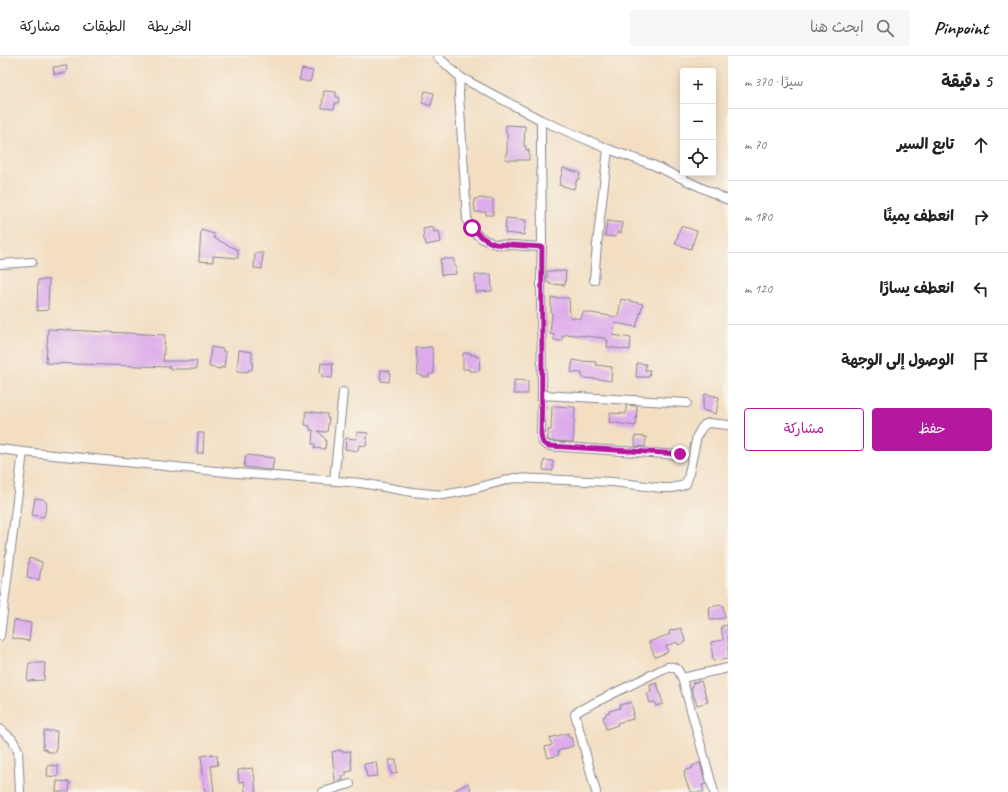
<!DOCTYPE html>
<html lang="ar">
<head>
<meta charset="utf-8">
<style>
  :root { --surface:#fff; --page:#f6f6f6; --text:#222; --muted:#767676; --line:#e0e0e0; --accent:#b5179e }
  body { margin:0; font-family:Caveat,"Playpen Sans Arabic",sans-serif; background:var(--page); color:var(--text); direction:rtl }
  .controls { position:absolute; right:12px; top:12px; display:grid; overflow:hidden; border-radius:4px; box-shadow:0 2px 10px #0003 }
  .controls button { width:36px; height:36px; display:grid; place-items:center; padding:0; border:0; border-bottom:1px solid var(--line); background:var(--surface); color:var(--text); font:20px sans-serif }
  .stop { position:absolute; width:12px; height:12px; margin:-9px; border:3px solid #b5179e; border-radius:50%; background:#fff }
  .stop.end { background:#b5179e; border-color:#fff; box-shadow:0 1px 4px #0008 }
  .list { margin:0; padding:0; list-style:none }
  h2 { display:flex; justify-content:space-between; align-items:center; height:52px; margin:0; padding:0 16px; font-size:17px }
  h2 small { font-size:13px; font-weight:400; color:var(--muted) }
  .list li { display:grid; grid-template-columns:26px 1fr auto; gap:12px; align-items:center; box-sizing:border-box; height:72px; padding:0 16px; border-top:1px solid var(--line) }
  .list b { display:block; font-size:15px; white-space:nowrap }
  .list em { font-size:13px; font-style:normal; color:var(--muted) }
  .actions { display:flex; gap:8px; padding:12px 16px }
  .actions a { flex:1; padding:9px 0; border:1px solid var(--accent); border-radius:4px; text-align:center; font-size:14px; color:var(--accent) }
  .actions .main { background:var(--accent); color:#fff }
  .icon { flex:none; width:22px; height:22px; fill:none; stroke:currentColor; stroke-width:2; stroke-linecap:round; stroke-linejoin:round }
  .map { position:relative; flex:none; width:728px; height:736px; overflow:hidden; direction:ltr }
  header { display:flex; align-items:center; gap:24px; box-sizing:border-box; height:56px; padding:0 20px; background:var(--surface); border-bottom:1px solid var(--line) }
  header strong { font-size:19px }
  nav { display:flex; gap:22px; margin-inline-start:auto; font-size:14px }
  .search { width:280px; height:36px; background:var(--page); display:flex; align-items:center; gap:10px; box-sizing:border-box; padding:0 14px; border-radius:4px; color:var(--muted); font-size:15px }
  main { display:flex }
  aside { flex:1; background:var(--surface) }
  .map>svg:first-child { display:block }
  .building { fill:#ddabeb }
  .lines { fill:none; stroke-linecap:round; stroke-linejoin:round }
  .minor-casing { stroke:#878690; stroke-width:10 }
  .minor { stroke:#fff; stroke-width:8 }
  .route { stroke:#b5179e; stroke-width:5 }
</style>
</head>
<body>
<header>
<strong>Pinpoint</strong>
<div class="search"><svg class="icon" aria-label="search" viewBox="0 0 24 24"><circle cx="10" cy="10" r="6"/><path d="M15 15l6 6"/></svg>ابحث هنا</div>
<nav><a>الخريطة</a><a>الطبقات</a><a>مشاركة</a></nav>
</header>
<main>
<aside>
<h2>5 دقيقة<small>سيرًا · 370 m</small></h2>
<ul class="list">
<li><svg class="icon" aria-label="ahead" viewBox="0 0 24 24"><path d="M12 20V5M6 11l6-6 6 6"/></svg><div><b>تابع السير</b></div><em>70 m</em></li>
<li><svg class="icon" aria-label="right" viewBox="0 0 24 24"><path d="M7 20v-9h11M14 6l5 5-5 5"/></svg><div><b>انعطف يمينًا</b></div><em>180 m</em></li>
<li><svg class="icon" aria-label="left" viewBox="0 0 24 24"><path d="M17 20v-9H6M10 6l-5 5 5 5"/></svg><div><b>انعطف يسارًا</b></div><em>120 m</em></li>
<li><svg class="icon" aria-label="arrive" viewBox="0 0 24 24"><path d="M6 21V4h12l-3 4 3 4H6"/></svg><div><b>الوصول إلى الوجهة</b></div></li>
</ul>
<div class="actions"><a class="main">حفظ</a><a>مشاركة</a></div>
</aside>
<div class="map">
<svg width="728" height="736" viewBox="0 0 728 736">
  <rect width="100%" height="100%" fill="#f7f3e8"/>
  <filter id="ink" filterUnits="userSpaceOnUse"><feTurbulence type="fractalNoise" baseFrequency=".025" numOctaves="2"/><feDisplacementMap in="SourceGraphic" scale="8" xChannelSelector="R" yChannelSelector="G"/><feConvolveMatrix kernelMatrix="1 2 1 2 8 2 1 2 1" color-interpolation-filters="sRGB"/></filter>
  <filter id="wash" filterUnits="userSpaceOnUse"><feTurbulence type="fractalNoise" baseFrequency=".012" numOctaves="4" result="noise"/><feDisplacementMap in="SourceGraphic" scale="16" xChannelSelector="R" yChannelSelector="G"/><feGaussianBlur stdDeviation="0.9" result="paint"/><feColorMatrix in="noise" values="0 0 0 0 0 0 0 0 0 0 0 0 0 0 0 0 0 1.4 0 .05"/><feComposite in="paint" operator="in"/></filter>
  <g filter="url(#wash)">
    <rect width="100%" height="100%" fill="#f3dec2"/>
    <g id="blocks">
      <!-- building -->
      <g class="building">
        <polygon points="67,10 66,17 54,18 53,11"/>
        <polygon points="302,13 313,15 310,26 299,24"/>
        <polygon points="324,35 336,36 336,41 339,41 338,47 335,47 334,53 322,52"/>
        <polygon points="425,35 434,37 431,50 422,47"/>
        <polygon points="506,69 525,70 524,90 526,90 526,94 529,94 529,104 507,104 507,103 505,103 506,97 507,97 507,78 506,78"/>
        <polygon points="563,112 580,117 579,123 577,123 574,133 559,129"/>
        <polygon points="484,142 484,143 493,143 493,159 486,159 486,156 475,156 474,143"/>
        <polygon points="506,162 526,164 524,179 505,177"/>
        <polygon points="607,165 623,167 621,177 617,176 616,181 605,180"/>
        <polygon points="681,170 697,175 691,193 675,188"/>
        <polygon points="433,171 434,176 439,175 441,186 426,189 425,184 424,184 423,173"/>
        <polygon points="201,174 214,178 214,182 238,194 238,202 213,200 213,206 199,205"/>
        <polygon points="255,197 263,197 262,213 254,212"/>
        <polygon points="440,203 454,203 454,210 456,210 456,218 441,219"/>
        <polygon points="547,215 566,215 565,229 549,228 549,226 547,226"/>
        <polygon points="491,218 492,235 476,236 475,219"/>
        <polygon points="38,224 49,224 48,254 37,255"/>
        <polygon points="551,242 569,242 570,261 581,263 583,256 618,261 621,243 643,248 636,271 615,267 613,279 631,282 630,294 607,291 608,284 605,284 605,282 565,278 565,280 562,280 562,285 554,284 554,279 550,278 552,257 551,257"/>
        <polygon points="48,273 165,279 163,305 197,305 196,313 170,313 170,311 46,307"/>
        <polygon points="211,291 223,293 223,296 226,296 224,312 221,311 221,313 209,311"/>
        <polygon points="432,291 434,318 429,318 429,321 422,321 422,319 418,319 416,292"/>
        <polygon points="239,294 252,296 252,306 253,306 252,314 248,314 248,316 237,315"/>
        <polygon points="463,297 471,297 471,299 476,299 476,301 480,301 479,315 469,315 469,313 463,313"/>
        <polygon points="573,304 583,306 583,305 596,306 596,309 612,311 611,325 598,323 582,322 582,317 571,316"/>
        <polygon points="321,307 333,308 332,313 333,313 332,322 322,321 322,317 320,316"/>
        <polygon points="637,307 646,308 645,314 650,314 649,321 636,321"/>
        <polygon points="381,314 390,315 389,326 381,325 381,322 380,322"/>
        <polygon points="514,324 528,325 528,338 514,338"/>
        <polygon points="705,338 719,341 716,358 702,354"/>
        <polygon points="626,349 637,350 636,370 609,366 610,357 626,358"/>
        <polygon points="552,350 575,351 573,386 550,385 548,383 548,374 551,374"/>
        <polygon points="306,355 327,358 327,362 329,362 327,376 318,375 326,384 325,393 314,392 315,388 312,388 313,374 310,374 310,370 305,369"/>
        <polygon points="357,376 368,377 366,390 359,389 358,395 345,393 346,382 356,383"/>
        <polygon points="198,377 204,377 203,397 197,397"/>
        <polygon points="635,380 646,381 645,391 635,390"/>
        <polygon points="246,399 274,402 272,414 244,411"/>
        <polygon points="544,404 553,405 553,415 543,414"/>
        <polygon points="35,442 43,443 47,447 44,461 32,459"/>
        <polygon points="29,502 42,506 39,524 27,522"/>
        <polygon points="723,549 725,562 710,564 709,551"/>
        <polygon points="14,564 31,567 29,585 12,582"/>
        <polygon points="728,569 728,603 713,605 711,586 723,584 721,570"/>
        <polygon points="681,572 686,586 678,589 677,586 666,590 668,596 655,601 649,586 670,578 669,575"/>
        <polygon points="29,607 45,607 44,624 27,625"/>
        <polygon points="701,625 708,646 697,649 691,632 693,631 692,627"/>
        <polygon points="657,627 663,648 656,650 655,646 650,647 647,637 651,636 650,629"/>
        <polygon points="631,646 634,658 632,658 633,663 617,667 618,669 606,673 603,661 606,660 606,657 610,656 609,655 620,652 620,649"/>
        <polygon points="44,675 57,675 56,696 48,696 48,695 46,695 46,693 43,693"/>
        <polygon points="568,677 569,682 571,681 573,690 558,695 559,699 548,702 545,691 552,689 550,682"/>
        <polygon points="341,694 341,696 350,695 352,715 346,716 346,720 342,720 343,724 335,726 332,696"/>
        <polygon points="213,698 213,699 217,699 218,709 211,710 214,736 205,736 201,700"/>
        <polygon points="389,704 396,704 397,717 391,718"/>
        <polygon points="376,706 378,720 367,721 366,714 365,714 364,708"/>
        <polygon points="700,707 706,728 702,729 704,736 691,736 690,733 689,733 684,719 685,719 684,715 693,712 692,710"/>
        <polygon points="48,709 58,710 58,721 47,720"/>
        <polygon points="252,712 253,717 254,717 256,736 245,736 244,725 239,726 238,714"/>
        <polygon points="57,725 70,726 69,736 56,736"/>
        <polygon points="468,727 471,733 466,736 452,736"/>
      </g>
    </g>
  </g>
  <g filter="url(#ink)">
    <use href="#blocks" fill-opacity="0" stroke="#878690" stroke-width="1"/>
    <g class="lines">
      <defs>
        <g id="minor">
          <polyline points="437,0 460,21 541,64 608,93 653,109 728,144"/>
          <path d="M460,21L459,38L467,163C470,175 483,185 495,188L542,191"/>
          <path d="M541,64V91L542,184L541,226L542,339L541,379C542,385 542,388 549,390L680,399"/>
          <polyline points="0,208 32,206"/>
          <polyline points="594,224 597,189 608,93"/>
          <polyline points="542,339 687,347"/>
          <polyline points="0,393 23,396 236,417 361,427 412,436 443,439 465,435 514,422 613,426 662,432 672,432 681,430 686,428 688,422 697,380 701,373 704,369 709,367 728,369"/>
          <polyline points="334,425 343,336"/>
          <polyline points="0,580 23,396"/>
          <polyline points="682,622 728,612"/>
          <polyline points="0,673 12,683 18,694 20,736"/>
          <polyline points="323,736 350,728"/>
          <path d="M596,736L575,658L580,654L667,611C678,610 678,614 682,622L714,736"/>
        </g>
      </defs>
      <!-- minor casing -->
      <use href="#minor" class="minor-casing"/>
      <!-- minor -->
      <use href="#minor" class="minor"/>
    </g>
  </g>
  <g class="lines" filter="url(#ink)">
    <!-- route -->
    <path class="route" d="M472,172C479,179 485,185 495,188L542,191C541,254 543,316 541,379C542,385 542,388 549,390L680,398"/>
  </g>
</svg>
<div class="controls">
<button>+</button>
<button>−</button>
<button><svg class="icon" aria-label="locate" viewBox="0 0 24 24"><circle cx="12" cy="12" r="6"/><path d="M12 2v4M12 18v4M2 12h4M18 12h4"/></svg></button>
</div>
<div class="stop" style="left:472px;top:172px"></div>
<div class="stop end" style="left:680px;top:398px"></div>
</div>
</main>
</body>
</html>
